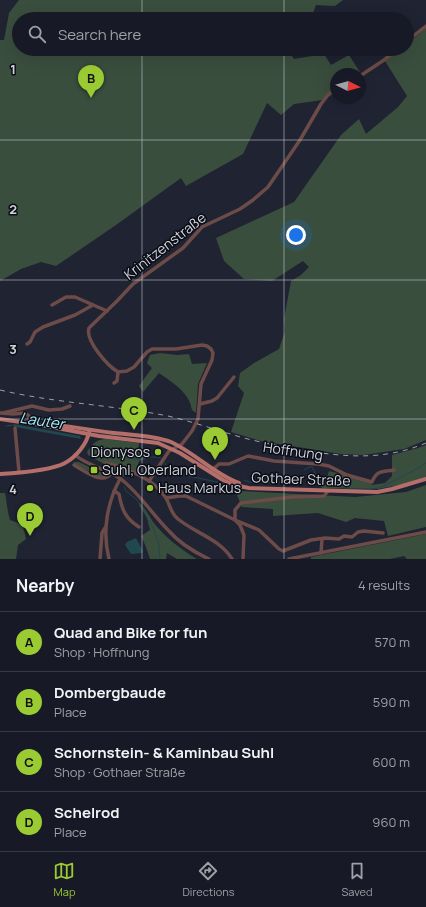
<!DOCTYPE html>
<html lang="en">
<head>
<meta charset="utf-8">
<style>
  :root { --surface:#171a26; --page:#20232e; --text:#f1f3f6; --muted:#9ea1a7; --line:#363843; --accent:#9bcb33 }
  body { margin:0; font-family:Manrope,sans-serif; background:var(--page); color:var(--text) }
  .compass { position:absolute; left:330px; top:68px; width:36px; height:36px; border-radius:50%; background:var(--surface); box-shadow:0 4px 16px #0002; rotate:95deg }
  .you { position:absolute; left:296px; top:235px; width:14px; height:14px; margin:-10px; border:3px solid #fff; border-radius:50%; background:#1a73e8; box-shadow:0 0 0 6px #1a73e833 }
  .badge { display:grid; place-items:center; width:26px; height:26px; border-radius:50%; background:var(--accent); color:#111; font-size:13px; font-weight:700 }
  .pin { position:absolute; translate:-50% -33px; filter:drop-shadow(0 1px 2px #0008) }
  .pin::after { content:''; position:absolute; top:21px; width:14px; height:12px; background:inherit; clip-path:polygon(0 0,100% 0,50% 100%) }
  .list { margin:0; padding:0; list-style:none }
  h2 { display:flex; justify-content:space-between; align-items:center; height:52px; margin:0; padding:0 16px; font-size:17px }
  h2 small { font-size:13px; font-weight:400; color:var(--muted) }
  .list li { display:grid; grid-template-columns:26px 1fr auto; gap:12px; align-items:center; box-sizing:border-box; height:60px; padding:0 16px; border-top:1px solid var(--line) }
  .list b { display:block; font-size:15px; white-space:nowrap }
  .list p { margin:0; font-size:13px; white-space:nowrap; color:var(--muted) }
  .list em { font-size:13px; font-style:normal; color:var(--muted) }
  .icon { flex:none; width:22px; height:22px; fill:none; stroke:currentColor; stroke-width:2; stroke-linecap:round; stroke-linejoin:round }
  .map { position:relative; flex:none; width:426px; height:559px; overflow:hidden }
  .search { position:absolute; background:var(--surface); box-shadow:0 4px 16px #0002; left:12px; right:12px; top:12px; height:44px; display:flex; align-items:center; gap:10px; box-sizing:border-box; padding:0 14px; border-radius:22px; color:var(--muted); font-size:15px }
  .sheet { height:292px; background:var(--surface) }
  nav { display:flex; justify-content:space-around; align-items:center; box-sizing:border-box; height:56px; border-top:1px solid var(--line); background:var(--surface); font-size:11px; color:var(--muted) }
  nav a { display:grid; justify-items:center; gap:2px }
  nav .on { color:var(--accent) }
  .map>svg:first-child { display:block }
  .green { fill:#3a4e3e }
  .water { fill:#21474f }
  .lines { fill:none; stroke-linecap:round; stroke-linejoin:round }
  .stream { stroke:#21474f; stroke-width:1 }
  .minor { stroke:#6d4b48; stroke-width:3.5 }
  .major { stroke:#b56f6a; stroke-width:4 }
  .rail { stroke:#9ca0ab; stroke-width:1; stroke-dasharray:5 5; stroke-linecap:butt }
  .grid { fill:none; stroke:#d0d3dd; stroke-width:1; stroke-opacity:0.55 }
  .poi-dot { fill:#9bcb33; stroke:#0b0d14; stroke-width:1.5 }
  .labels { text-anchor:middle; stroke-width:3; stroke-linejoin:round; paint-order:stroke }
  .street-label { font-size:14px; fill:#d0d3dd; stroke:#0b0d14 }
  .poi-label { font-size:14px; fill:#d0d3dd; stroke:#0b0d14; text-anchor:start }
  .water-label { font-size:15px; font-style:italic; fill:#a3ebfb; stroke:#0b0d14 }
  .grid-label { font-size:13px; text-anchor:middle; font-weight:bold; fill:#d0d3dd; stroke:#0b0d14; stroke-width:3; stroke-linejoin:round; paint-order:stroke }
</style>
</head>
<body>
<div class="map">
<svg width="426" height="559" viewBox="0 0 426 559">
  <rect width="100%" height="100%" fill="#1f2332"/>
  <!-- green -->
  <g class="green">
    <polygon points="19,0 343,0 335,6 316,5 311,19 19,19 19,49 287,49 294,59 324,54 331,65 349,55 361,74 336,74 336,88 323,100 294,104 281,115 267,103 243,154 186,186 181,178 116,225 56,266 41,262 21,269 0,281 0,40 4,40 9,13"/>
    <polygon points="426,28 426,440 404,449 363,455 341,454 261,441 231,432 244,393 238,386 240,373 254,363 279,349 285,331 284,319 291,281 301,275 309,267 303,261 272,281 244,279 224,261 216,238 294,202 341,135 359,119 366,134 398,107 407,96 385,61 400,49 407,49 407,44"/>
    <path d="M160,353L177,355L189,354L192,364L207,363L198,384L196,413L192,410C190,393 172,382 159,373L143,392L139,386L152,368L147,363L150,355Z"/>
    <path d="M106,439L139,443L138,452L147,456L148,458L139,461L136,473L129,469L124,477L111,468L88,455L87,452C92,444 97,439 106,439Z"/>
    <polygon points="426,445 426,477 404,484 378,489 328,488 322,488 316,480 326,481 329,471 369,481 372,485 385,483 392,476 392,455 418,448"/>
    <polygon points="75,462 79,462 93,469 92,470 108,474 103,477 96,476 96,474 74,465 73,463"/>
    <polygon points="426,485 426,527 388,536 384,521 355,518 346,522 318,513 273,516 273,509 242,507 237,495 240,491 355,497 406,492"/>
    <path d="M0,493H5C7,502 7,511 10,520C22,524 24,526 26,539L18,545L16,559H0Z"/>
    <path d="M140,503C145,509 149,515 153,522C165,537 180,549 197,559H177L167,553L166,559H150L146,547L141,536L150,530L147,518L139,505Z"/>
    <polygon points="426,534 426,559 407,559 404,556 390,559 311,559 311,557"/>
  </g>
  <!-- water -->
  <g class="water">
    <polygon points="14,424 80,436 81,439 15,427"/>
    <polygon points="136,538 143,551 142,553 131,554 125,545 127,542"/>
  </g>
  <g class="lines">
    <!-- stream -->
    <g class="stream">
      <polyline points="6,426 15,425"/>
      <path d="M120,450C134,468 147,453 161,458"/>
      <polyline points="165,463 166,467 174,473 222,483"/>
      <polyline points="304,470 309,467 312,467 316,475 320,478 331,480 341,487 353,489 369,489 380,488 413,471 426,463"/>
      <polyline points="123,471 123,475"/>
      <polyline points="244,480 249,482 286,483"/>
      <polyline points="124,487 126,491 137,500 142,507 148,520 153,527 159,545 160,559"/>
    </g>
    <!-- minor -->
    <g class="minor">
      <polyline points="407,41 426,26"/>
      <polyline points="360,76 384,60 398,49"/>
      <polyline points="52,305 66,297 75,297 107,311"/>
      <polyline points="27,344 30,342 35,332 43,327 75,315 93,305"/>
      <path d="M118,372C108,366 85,341 89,328L117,301L133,284L183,248L202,227L240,209L253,200L268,187L300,140L321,104L328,95L336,89"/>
      <polyline points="118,372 127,371 134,367 147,352 152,349 176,349 202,345 207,346 211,349 213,353 212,360 201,384 198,419 192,431 182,444 169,451 149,481"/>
      <polyline points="114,383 117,381 118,372"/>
      <polyline points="200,404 212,401 217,398 234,377"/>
      <polyline points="0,413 13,414 25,413 29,416 29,421"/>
      <polyline points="3,413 32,406 49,410 62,409 70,406"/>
      <polyline points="15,428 19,472"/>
      <path d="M75,455C88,466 107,469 121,479C140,494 152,514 169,531C180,544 194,552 209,559"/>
      <path d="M106,463C128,469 153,478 166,498C170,505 171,514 178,519C195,533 220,539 232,559"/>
      <path d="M74,465C83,470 103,486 111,473"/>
      <path d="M211,471L219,464H229L248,456L274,461L318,464L329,466L347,475L372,482C377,470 382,472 394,470"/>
      <path d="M114,491L119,494C122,510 125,518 139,527"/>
      <polyline points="166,498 179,496 186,496 235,520 240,525 244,535 243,559"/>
      <polyline points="235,520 259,530 279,549 283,551 311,540 325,538 339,539 344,536 352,537 358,532 364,531 383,533"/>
      <polyline points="235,520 235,510 241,503 292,497 324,496 328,491"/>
      <polyline points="321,553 322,539"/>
      <polyline points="100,559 102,533 105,528"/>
      <path d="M109,559C102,532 107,503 120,479"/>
      <polyline points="289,559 426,532"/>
    </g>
    <!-- major -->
    <g class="major">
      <polyline points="0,419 41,425 99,436 158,443 180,453 223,480 234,485 249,488 377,492 392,489 426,479"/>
      <path d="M44,423C67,426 90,430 114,433C132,435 153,435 171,442C195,453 214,474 239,483"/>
      <path d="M0,474C17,473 50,471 65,463C76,457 87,444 89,432"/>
    </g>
    <!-- rail -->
    <path class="rail" d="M0,390C55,403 112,405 168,416C194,422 219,431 244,438C263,443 282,446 301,450C345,457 383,461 426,443"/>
  </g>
  <!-- grid -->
  <path class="grid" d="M142,0V19M284,0V19M142,49V559M284,49V559M0,140H426M0,280H426M0,419H426"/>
  <!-- markers -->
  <g class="poi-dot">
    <circle cx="158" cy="452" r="4"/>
    <rect x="90" y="466" width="8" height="8" rx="2"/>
    <circle cx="150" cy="488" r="4"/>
  </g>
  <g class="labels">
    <!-- street labels -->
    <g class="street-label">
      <text transform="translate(165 246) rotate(-38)" y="5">Krinitzenstraße</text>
      <text transform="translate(293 451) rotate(8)" y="5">Hoffnung</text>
      <text transform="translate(301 479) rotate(2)" y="5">Gothaer Straße</text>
    </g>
    <!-- poi labels -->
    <g class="poi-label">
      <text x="150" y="457" text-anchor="end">Dionysos</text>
      <text x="102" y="475">Suhl, Oberland</text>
      <text x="158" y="493">Haus Markus</text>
    </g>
    <!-- water labels -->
    <g class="water-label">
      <text transform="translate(42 421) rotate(9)" y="5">Lauter</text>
    </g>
  </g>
  <g class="grid-label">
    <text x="13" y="74">1</text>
    <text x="13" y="214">2</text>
    <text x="13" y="354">3</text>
    <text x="13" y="494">4</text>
  </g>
</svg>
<svg class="compass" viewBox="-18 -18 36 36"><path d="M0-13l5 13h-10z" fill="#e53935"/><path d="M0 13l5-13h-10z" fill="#9ea1a7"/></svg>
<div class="you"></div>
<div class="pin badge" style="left:215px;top:460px">A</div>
<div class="pin badge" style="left:91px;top:98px">B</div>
<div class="pin badge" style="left:134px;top:430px">C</div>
<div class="pin badge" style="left:30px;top:536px">D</div>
<div class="search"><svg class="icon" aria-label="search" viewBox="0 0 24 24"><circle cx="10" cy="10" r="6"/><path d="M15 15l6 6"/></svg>Search here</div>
</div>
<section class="sheet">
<h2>Nearby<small>4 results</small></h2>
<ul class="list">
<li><span class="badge">A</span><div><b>Quad and Bike for fun</b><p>Shop · Hoffnung</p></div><em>570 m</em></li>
<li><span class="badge">B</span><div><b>Dombergbaude</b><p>Place</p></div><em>590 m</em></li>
<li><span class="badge">C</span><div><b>Schornstein- &amp; Kaminbau Suhl</b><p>Shop · Gothaer Straße</p></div><em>600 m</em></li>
<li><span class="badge">D</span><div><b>Schelrod</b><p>Place</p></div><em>960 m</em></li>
</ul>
</section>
<nav>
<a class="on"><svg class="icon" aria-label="map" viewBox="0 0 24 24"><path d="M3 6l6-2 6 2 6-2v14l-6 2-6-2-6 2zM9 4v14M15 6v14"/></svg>Map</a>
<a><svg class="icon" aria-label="directions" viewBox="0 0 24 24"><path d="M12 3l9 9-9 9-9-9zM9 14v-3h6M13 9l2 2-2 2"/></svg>Directions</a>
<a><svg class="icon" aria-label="saved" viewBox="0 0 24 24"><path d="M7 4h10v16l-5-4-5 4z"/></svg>Saved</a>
</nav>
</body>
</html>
